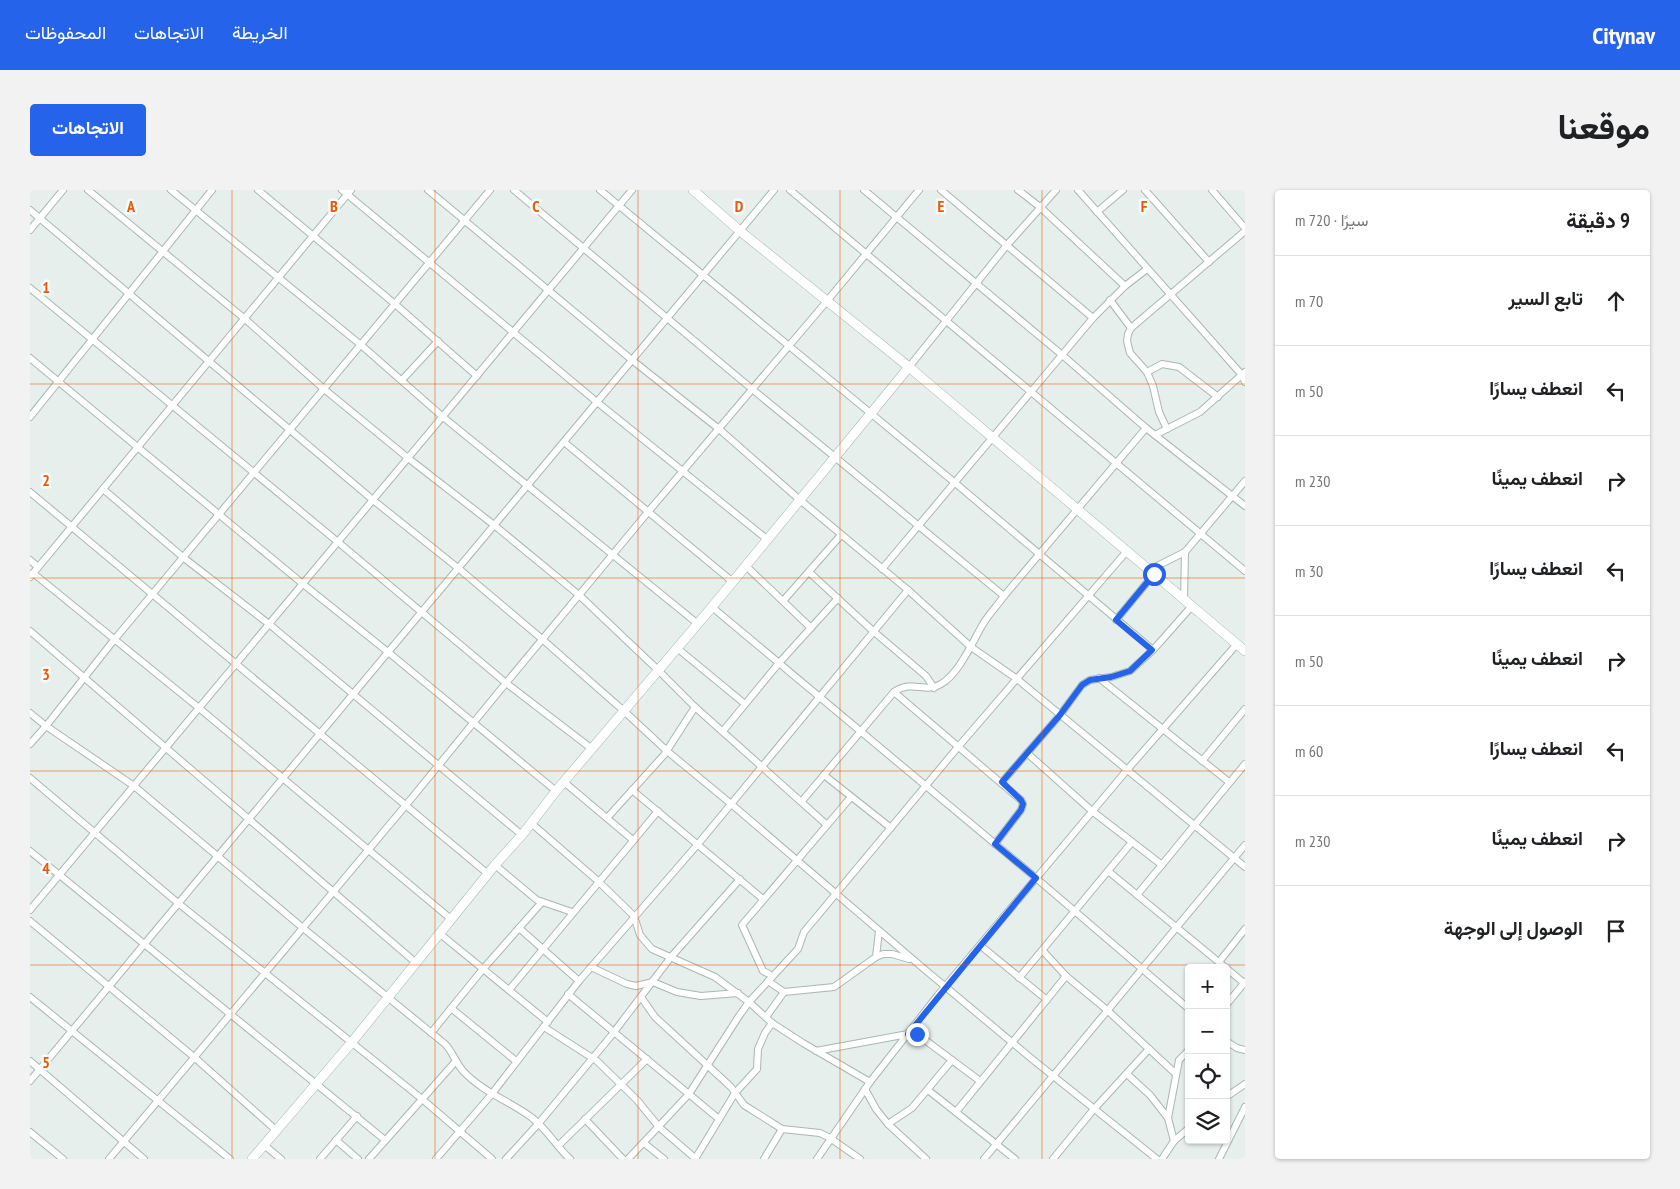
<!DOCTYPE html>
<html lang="ar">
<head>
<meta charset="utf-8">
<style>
  :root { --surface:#fff; --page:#f2f2f2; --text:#202124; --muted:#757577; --line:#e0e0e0; --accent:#2563eb }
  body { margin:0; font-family:"PT Sans Narrow",Vazirmatn,sans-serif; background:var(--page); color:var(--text); direction:rtl }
  .controls { position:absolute; right:15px; bottom:15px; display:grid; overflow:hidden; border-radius:5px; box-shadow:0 1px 4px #0004 }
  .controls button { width:45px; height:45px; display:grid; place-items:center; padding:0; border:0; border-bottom:1px solid var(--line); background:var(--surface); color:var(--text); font:25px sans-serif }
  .stop { position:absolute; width:15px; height:15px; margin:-11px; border:4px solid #2563eb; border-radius:50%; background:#fff }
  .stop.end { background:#2563eb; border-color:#fff; box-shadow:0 1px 5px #0008 }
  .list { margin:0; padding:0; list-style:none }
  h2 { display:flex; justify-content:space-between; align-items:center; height:65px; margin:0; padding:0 20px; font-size:21px }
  h2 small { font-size:16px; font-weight:400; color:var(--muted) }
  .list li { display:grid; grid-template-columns:32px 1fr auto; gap:15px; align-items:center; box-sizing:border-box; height:90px; padding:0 20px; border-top:1px solid var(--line) }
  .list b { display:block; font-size:19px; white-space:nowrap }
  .list em { font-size:16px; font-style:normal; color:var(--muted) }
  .icon { flex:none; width:28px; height:28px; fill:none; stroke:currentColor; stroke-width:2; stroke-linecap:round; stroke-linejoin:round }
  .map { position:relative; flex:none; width:1215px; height:969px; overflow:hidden; direction:ltr; border-radius:5px }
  header { display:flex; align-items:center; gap:30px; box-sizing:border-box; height:70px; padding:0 25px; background:var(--accent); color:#fff }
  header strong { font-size:24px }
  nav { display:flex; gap:28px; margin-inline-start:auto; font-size:18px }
  .intro { display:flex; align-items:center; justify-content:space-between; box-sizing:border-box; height:120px; padding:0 30px }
  h1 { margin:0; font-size:35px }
  .button { padding:12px 22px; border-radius:5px; background:var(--accent); color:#fff; font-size:18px; font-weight:700 }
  main { display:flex; gap:30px; padding:0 30px }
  aside { flex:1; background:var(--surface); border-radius:5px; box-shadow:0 1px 4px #0004 }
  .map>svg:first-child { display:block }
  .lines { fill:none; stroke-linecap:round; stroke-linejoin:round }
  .street-casing { stroke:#a8b8b2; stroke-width:8 }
  .secondary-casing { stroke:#a4bbb3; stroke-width:10 }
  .street { stroke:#fff; stroke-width:6 }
  .secondary { stroke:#fff; stroke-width:9 }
  .route { stroke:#2563eb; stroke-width:6 }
  .grid { fill:none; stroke:#e8590c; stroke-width:1; stroke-opacity:0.55 }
  .grid-label { font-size:16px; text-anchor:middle; font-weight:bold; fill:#e8590c; stroke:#f7fbf9; stroke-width:5; stroke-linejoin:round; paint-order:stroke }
</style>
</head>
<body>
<header>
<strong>Citynav</strong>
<nav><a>الخريطة</a><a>الاتجاهات</a><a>المحفوظات</a></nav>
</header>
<div class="intro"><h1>موقعنا</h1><a class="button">الاتجاهات</a></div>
<main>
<aside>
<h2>9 دقيقة<small>سيرًا · 720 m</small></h2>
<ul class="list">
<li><svg class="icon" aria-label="ahead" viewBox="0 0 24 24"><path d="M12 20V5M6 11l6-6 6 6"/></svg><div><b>تابع السير</b></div><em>70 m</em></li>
<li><svg class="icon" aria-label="left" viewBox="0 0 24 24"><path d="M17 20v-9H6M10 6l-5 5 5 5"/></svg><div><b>انعطف يسارًا</b></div><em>50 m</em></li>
<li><svg class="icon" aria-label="right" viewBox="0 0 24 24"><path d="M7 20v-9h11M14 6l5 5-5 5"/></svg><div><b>انعطف يمينًا</b></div><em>230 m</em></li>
<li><svg class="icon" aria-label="left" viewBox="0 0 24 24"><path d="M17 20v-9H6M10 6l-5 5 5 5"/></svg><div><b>انعطف يسارًا</b></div><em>30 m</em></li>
<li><svg class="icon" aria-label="right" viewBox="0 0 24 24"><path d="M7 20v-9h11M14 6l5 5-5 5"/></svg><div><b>انعطف يمينًا</b></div><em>50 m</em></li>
<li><svg class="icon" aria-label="left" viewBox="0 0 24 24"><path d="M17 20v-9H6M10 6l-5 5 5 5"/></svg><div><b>انعطف يسارًا</b></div><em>60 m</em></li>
<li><svg class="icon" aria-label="right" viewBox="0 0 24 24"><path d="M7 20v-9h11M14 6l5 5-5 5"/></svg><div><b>انعطف يمينًا</b></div><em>230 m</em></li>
<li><svg class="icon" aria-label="arrive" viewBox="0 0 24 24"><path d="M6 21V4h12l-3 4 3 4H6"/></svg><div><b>الوصول إلى الوجهة</b></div></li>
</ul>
</aside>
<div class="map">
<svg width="1215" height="969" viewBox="0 0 1215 969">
  <rect width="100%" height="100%" fill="#e6efeb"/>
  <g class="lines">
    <defs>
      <g id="street">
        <polyline points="58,0 215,129 294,199 378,268 464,335 549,405 628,480 665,517 797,635"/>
        <polyline points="141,0 331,155 413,227 668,434"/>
        <polyline points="228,0 365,114 447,186"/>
        <polyline points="312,0 567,212 738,350"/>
        <polyline points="398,0 602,170 689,239 770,310 878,400 941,457 987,489 1215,677"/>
        <polyline points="484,0 722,199 974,406"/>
        <polyline points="570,0 924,292 1123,460"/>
        <polyline points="760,0 1215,381"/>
        <polyline points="834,0 1031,164 1116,238 1215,316"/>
        <polyline points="911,0 1063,128"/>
        <polyline points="988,0 1010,17 1095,96"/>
        <polyline points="1048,0 1212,185 1215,192"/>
        <polyline points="1115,0 1179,72"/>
        <polyline points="1182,0 1215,38"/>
        <polyline points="0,20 343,310 428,378 512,449 594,521 637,561 700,613 893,778 1002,869 1127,969"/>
        <polyline points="1067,22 1093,0"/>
        <polyline points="0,40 33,0"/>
        <polyline points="0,98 308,352 476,493 562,559"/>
        <polyline points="1080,110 1101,138 1098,144 1097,151 1100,163 1117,182 1123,196 1129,222 1137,239"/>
        <polyline points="1101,138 1215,41"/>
        <polyline points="0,168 273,394 358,462 526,601"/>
        <polyline points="879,177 977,55 1026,0"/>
        <polyline points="1117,182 1132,174 1149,177 1188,207"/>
        <polyline points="372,190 408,151"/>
        <polyline points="0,227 182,0"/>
        <polyline points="1125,245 1170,222 1215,182"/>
        <polyline points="534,252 703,392"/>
        <polyline points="73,299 154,368 239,434 492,645"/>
        <polyline points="0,302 458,684"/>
        <polyline points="0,370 8,377"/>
        <polyline points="716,376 781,438"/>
        <polyline points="852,379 1063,128 1095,96 1117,79"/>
        <polyline points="1119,380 1155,362 1215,291"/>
        <polyline points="779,382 843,441 896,486 904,498"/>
        <polyline points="3,383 169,518 421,729"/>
        <polyline points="0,387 321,0"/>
        <polyline points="1154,409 1155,362"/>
        <polyline points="753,411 811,345"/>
        <polyline points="682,417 1006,688 1159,819"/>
        <polyline points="1086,430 1124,384"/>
        <polyline points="0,441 385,772"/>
        <polyline points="647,458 715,514"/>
        <polyline points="1069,488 1199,592"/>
        <polyline points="864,502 991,610 993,614 991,620 965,654"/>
        <path d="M0,523L16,536L104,596L273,738L415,854C423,862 426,874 434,882C453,902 479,911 501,927C516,938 526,956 540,969"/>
        <polyline points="693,541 749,473 808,408"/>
        <polyline points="0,554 16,536 84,450 460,0"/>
        <polyline points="997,563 1062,621 1132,675"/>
        <polyline points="1172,571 1215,519"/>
        <polyline points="794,585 861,638"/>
        <polyline points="0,588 148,713 392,909 462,969"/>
        <polyline points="534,592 603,650"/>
        <polyline points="972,592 1030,525 1052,495 1060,490 1081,487 1100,481 1123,460 1162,416"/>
        <polyline points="602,600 733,709"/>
        <path d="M772,611L864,502C883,489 895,504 911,494C929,484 943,451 953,434C959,424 967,416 974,406L1116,238"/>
        <polyline points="577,628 634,565 665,517"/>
        <polyline points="501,633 568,691 604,726 610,745 622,759 685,787 719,812 742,833 773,853 840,892"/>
        <polyline points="0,661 355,950"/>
        <polyline points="465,675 507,710 542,722"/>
        <polyline points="1078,681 1196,778"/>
        <polyline points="1107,705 1215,574"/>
        <polyline points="0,720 602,0"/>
        <polyline points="0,731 164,867 247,941"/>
        <polyline points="489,738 549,791"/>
        <polyline points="409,743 518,832"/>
        <polyline points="951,756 1017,810"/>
        <polyline points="1013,761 1036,786 1077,820 1146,884"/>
        <polyline points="846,767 849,741"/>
        <polyline points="1189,772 1215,739"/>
        <polyline points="561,777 597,794 606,796 623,792 647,802 671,806 708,803"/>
        <polyline points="1196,778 1214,793"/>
        <polyline points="739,784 733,781 712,735 821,607"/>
        <polyline points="989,788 1102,652"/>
        <polyline points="738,791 754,802 804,797 846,767 853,764 862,764 879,769"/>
        <polyline points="479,800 628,621"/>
        <polyline points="538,804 689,929"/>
        <polyline points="0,807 200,969"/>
        <polyline points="611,807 625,827 701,897 714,915 752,939 790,943 800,948 830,969"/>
        <polyline points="1196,815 1215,792"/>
        <polyline points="421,818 486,871"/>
        <polyline points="736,827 754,802"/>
        <polyline points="514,837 567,871 607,910 629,937 666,969"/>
        <polyline points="401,843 453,779 512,712"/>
        <polyline points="1196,851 1207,858 1215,860"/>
        <polyline points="786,861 878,844 887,844 950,891"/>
        <polyline points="0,871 114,969"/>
        <polyline points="1097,884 1120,905 1138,928 1144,951"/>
        <polyline points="0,891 744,0"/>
        <polyline points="835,899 846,919 858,934 896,969"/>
        <polyline points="898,900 985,969"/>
        <polyline points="1196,907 1215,894"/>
        <polyline points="926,922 1036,786"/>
        <polyline points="1138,928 1149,870 1159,860"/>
        <polyline points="555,929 593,969"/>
        <polyline points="858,934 882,918 922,870"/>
        <polyline points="0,942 33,969"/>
        <polyline points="306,950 328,969"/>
        <polyline points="614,953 634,969"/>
        <polyline points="234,955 251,969"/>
        <polyline points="528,956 617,869"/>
        <polyline points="79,969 376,615 476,493 618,322 797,111 889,0"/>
        <polyline points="290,969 327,926"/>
        <polyline points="339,969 426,871"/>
        <polyline points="406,969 461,905 549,791 668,654 878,400"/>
        <polyline points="476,969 509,933 581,846 641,767 710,689"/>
        <polyline points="598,969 659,904 709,826 719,812 768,759 774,742 928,557 1097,361"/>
        <polyline points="665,969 705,903 727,879 728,859 735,843 742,833"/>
        <polyline points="734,969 752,939"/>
        <polyline points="787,969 840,892 908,805 1097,580 1207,454"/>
        <polyline points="954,969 1215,655"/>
        <polyline points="1023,969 1064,919 1119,859"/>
        <polyline points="1132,969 1144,951 1159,938"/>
        <polyline points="1189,969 1215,917"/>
      </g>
      <g id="secondary">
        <polyline points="663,0 710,41 879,177 1215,461"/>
        <polyline points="222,969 322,852 465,675 492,645 526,601 682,417 879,177"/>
      </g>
    </defs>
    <!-- street casing -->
    <use href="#street" class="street-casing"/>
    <!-- secondary casing -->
    <use href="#secondary" class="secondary-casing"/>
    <!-- street -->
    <use href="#street" class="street"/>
    <!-- secondary -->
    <use href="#secondary" class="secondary"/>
  </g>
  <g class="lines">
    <!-- route -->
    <polyline class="route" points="887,844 878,844 1006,688 965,654 991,620 993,614 991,610 972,592 1030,525 1052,495 1060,490 1081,487 1100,481 1122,460 1086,430 1124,384"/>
  </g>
  <!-- grid -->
  <path class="grid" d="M202,0V969M405,0V969M608,0V969M810,0V969M1012,0V969M0,194H1215M0,388H1215M0,581H1215M0,775H1215"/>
  <g class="grid-label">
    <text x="101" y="22">A</text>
    <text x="304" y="22">B</text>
    <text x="506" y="22">C</text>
    <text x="709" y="22">D</text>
    <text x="911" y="22">E</text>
    <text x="1114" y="22">F</text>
    <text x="16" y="103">1</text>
    <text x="16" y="296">2</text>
    <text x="16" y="490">3</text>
    <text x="16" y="684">4</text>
    <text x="16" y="878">5</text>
  </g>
</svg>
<div class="controls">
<button>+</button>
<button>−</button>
<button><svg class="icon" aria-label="locate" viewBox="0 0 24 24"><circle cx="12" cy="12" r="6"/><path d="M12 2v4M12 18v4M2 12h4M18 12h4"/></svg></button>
<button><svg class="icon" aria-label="layers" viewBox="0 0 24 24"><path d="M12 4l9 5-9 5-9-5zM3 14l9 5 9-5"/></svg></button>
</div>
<div class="stop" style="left:1124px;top:384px"></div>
<div class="stop end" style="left:887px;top:844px"></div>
</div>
</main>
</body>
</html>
